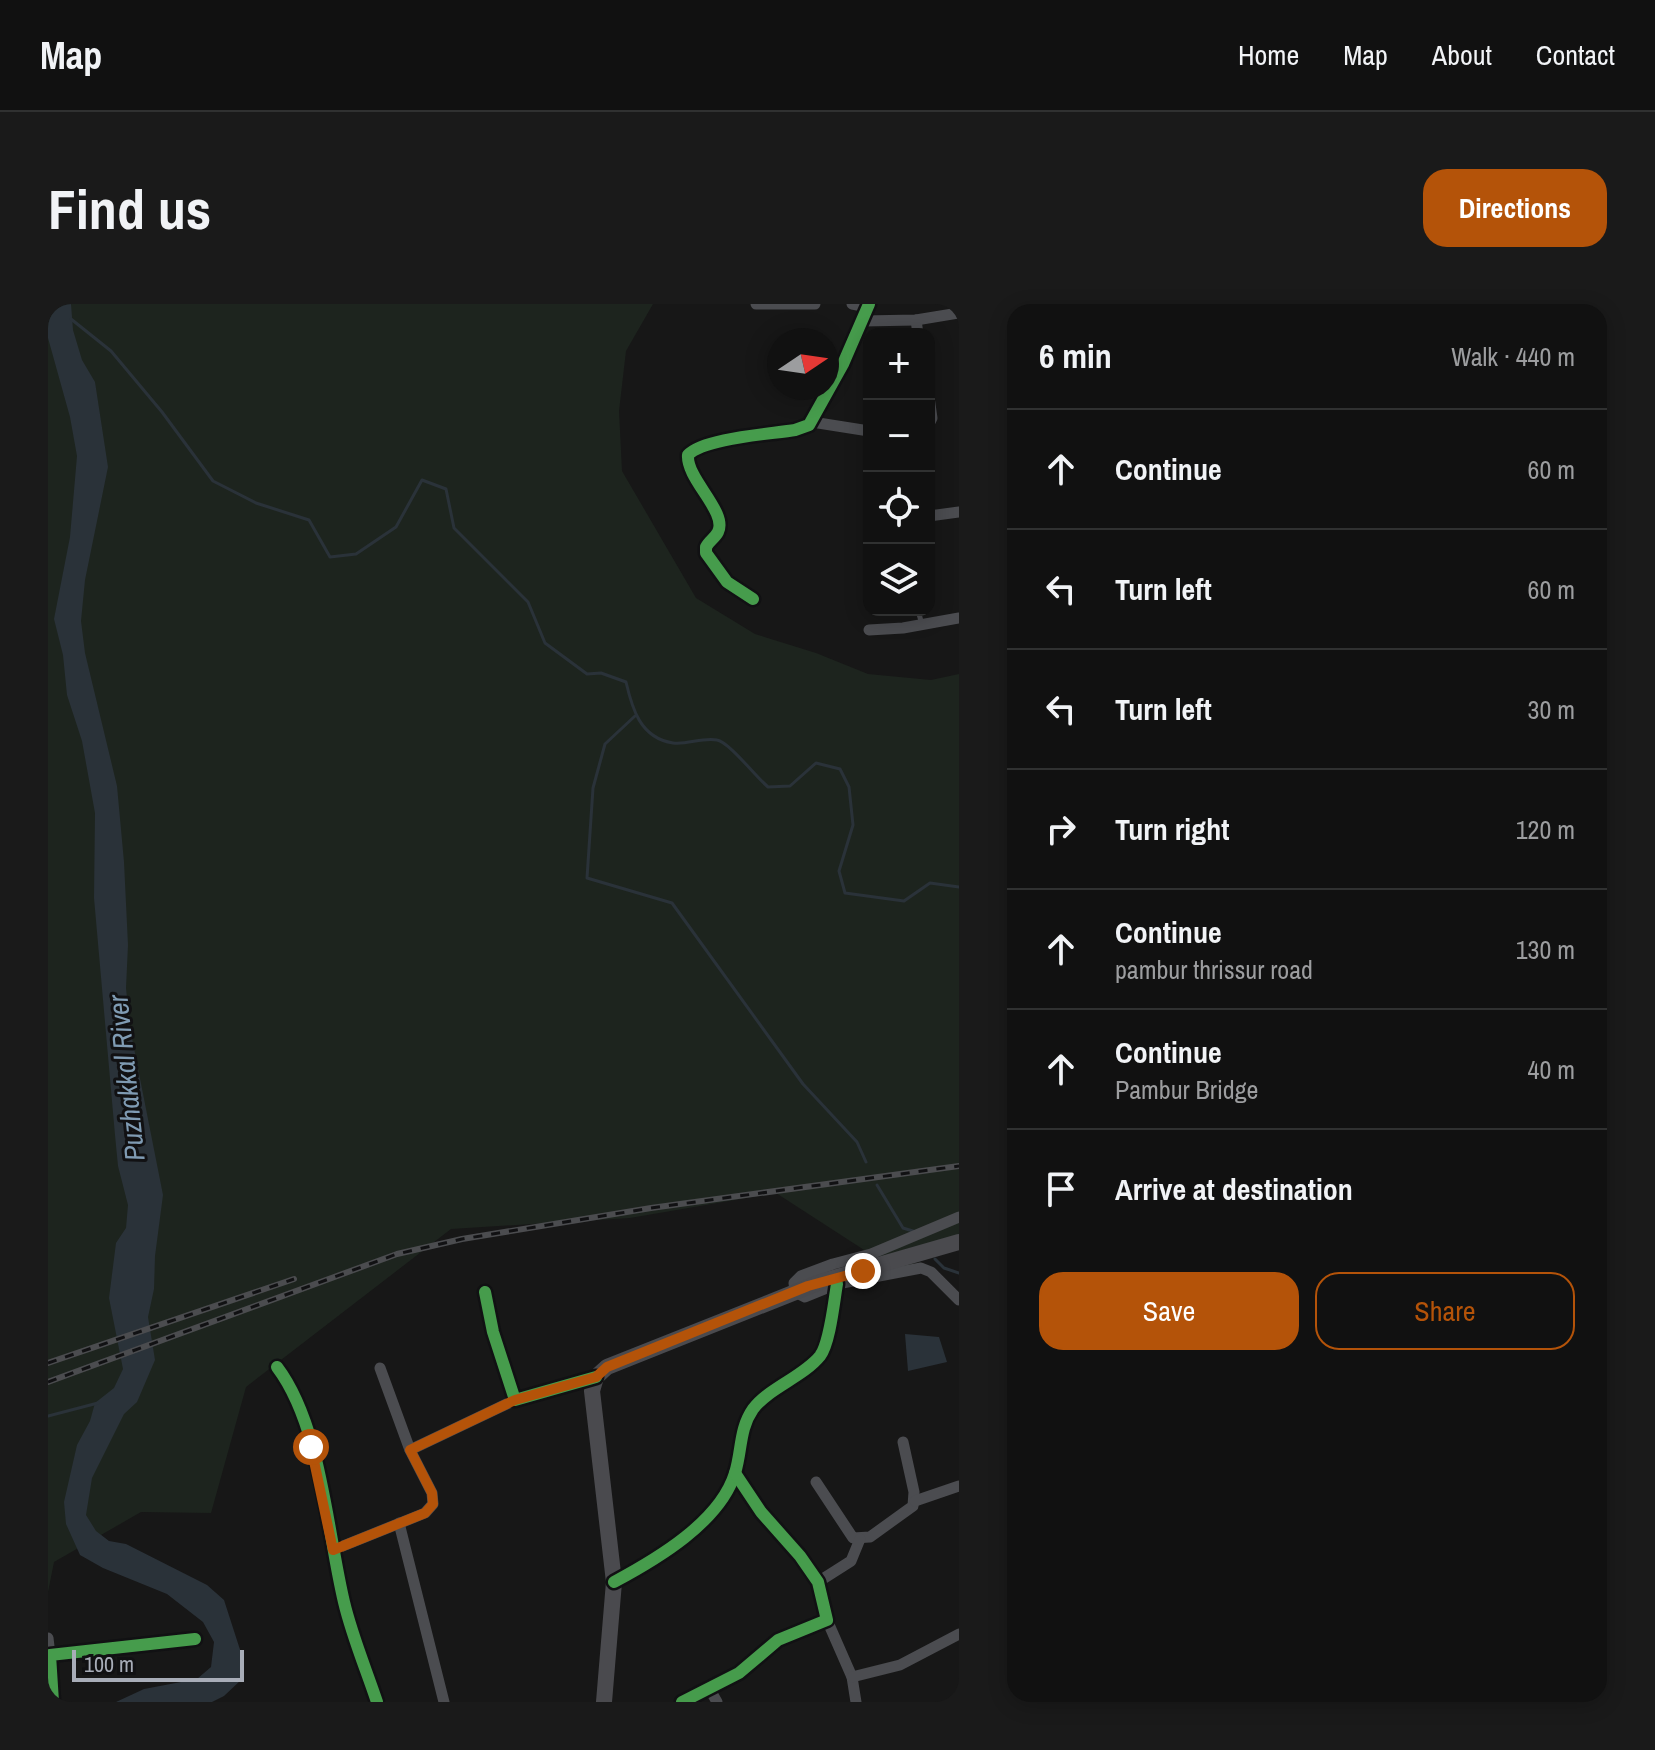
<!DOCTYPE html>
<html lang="en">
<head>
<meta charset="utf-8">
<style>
  :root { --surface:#111; --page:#1a1a1a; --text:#f1f3f6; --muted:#9c9d9f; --line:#303131; --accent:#b45309 }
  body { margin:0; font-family:"Archivo Narrow",sans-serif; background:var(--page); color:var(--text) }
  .controls { position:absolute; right:24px; top:24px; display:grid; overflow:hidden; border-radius:16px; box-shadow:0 4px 20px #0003 }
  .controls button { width:72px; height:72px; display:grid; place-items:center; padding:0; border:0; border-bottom:2px solid var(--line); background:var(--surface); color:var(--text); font:40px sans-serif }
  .compass { position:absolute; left:719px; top:24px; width:72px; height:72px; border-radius:50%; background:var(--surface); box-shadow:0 4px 20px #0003; rotate:77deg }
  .scale { position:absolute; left:24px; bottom:20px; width:172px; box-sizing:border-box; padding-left:8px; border:4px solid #a8adb8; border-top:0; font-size:22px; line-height:28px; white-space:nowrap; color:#a8adb8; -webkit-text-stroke:6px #111113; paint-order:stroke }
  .stop { position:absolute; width:24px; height:24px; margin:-18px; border:6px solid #b45309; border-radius:50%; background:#fff }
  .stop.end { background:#b45309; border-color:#fff; box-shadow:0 2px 8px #0008 }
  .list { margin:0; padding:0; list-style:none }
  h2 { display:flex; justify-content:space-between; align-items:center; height:104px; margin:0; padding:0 32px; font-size:34px }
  h2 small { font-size:26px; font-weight:400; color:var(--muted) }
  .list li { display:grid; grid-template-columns:52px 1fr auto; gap:24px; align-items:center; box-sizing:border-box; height:120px; padding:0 32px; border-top:2px solid var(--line) }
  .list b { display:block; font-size:30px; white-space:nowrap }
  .list p { margin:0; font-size:26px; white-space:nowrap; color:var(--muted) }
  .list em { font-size:26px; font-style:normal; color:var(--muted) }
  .actions { display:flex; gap:16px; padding:24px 32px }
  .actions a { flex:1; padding:18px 0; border:2px solid var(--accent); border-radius:24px; text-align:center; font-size:28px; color:var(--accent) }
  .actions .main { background:var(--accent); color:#fff }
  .icon { flex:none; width:44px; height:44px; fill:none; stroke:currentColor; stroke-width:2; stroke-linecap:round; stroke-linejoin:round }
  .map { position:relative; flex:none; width:911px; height:1398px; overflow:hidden; border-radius:24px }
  header { display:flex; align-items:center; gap:48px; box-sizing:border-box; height:112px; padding:0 40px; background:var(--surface); border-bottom:2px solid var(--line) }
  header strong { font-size:38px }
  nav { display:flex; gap:44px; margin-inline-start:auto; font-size:28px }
  .intro { display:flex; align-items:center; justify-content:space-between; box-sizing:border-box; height:192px; padding:0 48px }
  h1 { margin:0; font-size:56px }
  .button { padding:20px 36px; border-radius:24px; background:var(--accent); color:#fff; font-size:28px; font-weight:700 }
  main { display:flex; gap:48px; padding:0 48px }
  aside { flex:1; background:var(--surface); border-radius:24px; box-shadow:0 4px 20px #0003 }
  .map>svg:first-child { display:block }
  .green { fill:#1d241e }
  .water { fill:#2a3239 }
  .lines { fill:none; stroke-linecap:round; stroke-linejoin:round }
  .stream { stroke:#2a3239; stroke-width:3 }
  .lane { stroke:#4b4c50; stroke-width:5 }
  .street { stroke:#4b4c50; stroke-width:11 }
  .secondary { stroke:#4a4a4e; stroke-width:16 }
  .rail-casing { stroke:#4b4c4f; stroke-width:6 }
  .rail { stroke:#111113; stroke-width:3; stroke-dasharray:9; stroke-linecap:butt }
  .cycleway-casing { stroke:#111113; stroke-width:17 }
  .cycleway { stroke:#469c4c; stroke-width:12 }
  .route { stroke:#b45309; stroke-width:10 }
  .labels { text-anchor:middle; stroke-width:6; stroke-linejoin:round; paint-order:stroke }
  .water-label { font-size:28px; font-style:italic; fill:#7f9bb3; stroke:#111113 }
</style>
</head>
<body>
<header>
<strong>Map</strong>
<nav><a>Home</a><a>Map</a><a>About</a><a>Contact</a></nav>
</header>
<div class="intro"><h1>Find us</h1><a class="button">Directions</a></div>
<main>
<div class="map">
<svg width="911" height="1398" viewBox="0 0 911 1398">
  <rect width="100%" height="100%" fill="#171717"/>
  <!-- green -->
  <polygon class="green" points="0,0 605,0 578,47 571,107 574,167 648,294 707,330 768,349 820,370 883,376 911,370 911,944 847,966 728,889 582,914 403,925 198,1083 163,1209 93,1208 6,1258 0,1288"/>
  <!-- water -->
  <g class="water">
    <polygon points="0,0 23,0 25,26 34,56 47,78 60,163 37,276 33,317 37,349 69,482 76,558 80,641 78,684 82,724 115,891 107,952 106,985 100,1013 107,1056 89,1098 76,1110 44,1174 38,1211 48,1227 61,1237 78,1240 159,1281 176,1296 196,1358 193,1376 176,1392 164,1398 68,1398 96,1385 149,1375 163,1363 166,1338 155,1318 119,1290 55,1264 32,1251 18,1220 16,1198 29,1141 42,1117 47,1099 66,1084 75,1065 61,994 68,939 78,924 80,901 70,862 67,831 46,594 47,509 34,437 19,391 15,351 6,315 22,233 29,152 22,113 0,34"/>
    <polygon points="857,1030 891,1033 899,1058 860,1067"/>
  </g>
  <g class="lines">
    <!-- stream -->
    <g class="stream">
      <path d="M23,15L63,47L114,108L165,177L208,199L261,216L282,253L308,250L348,223L374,176L398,185L406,224L480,298L497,339L539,370L553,369L578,378C584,404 592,434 625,439C639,441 655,433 669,436C681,438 708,473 720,483L742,482L768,459L792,465L801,483L805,521L791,567L797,589L856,597L882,579L911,583"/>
      <polyline points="587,412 557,440 545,484 539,574 624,599 755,780 809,838 818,858"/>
      <polyline points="829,881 855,924 868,928"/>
      <polyline points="887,955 896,964 911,969"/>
      <polyline points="0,1112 50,1099"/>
    </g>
    <!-- lane -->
    <polyline class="lane" points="870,306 874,321"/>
    <!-- street -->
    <g class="street">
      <polyline points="708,0 767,0"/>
      <polyline points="804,0 820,3"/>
      <polyline points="868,16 870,30"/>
      <polyline points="815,17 868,16 911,9"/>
      <polyline points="881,93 884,114 881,120"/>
      <polyline points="764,118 821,127"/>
      <polyline points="881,212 911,208"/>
      <path d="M705,295L679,278L658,249V243C661,237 667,234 670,228C680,208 638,175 640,151C655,134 724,130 747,126L761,121L795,60L821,0"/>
      <polyline points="821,326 855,324 911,314"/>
      <polyline points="911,913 823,950 785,960 753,972 746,979 747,988 757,993 789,980 873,964 883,968 911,996"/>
      <polyline points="437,988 445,1028 467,1096 548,1073"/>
      <path d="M229,1063C273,1121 279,1227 296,1298C304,1332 318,1365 329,1398"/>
      <polyline points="362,1146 467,1096"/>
      <polyline points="768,1178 805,1234 822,1233 865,1202 866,1188 855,1138"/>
      <polyline points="867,1197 911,1182"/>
      <polyline points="351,1219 396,1398"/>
      <polyline points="285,1246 377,1209 385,1200 384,1189 362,1146 332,1064"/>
      <path d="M566,1278C609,1255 672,1218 687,1169C694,1147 691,1125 705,1105C722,1083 755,1073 772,1052C782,1039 786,997 789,980"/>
      <polyline points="770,1278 803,1257 812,1235"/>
      <polyline points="779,1316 804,1373 808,1398"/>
      <polyline points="0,1334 2,1351"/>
      <polyline points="804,1373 852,1361 911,1330"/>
      <polyline points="661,1384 669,1398"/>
      <polyline points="5,1398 2,1351 147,1335"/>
      <polyline points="634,1398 691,1369 730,1336 779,1316 770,1278 752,1252 713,1208 687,1169"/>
    </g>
    <!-- secondary -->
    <polyline class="secondary" points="556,1398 566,1278 544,1087 548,1073 559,1063 775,977 911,938"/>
    <defs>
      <g id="rail">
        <polyline points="0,1059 246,975"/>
        <polyline points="0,1078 349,950 414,935 603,904 911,862"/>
      </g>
    </defs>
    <!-- rail casing -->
    <use href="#rail" class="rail-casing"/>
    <!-- rail -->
    <use href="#rail" class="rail"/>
    <defs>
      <g id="cycleway">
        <path d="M705,295L679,278L658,249V243C661,237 667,234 670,228C680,208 638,175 640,151C655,134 724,130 747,126L761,121L795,60L821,0"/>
        <polyline points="437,988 445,1028 467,1096 548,1073"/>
        <path d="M229,1063C273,1121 279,1227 296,1298C304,1332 318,1365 329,1398"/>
        <path d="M566,1278C609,1255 672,1218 687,1169C694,1147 691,1125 705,1105C722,1083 755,1073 772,1052C782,1039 786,997 789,980"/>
        <polyline points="5,1398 2,1351 147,1335"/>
        <polyline points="634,1398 691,1369 730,1336 779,1316 770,1278 752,1252 713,1208 687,1169"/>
      </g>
    </defs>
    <!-- cycleway casing -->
    <use href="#cycleway" class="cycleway-casing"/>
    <!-- cycleway -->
    <use href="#cycleway" class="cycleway"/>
  </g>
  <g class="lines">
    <!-- route -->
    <polyline class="route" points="263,1143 285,1246 377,1209 385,1200 384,1189 362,1146 467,1096 548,1073 559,1063 760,982 815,967"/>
  </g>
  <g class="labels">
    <!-- water labels -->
    <g class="water-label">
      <text transform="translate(78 774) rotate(-96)" y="10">Puzhakkal River</text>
    </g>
  </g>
</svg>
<div class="controls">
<button>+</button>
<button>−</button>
<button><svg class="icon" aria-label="locate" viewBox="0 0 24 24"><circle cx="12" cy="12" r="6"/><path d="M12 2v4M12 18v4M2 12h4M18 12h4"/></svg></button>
<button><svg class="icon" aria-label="layers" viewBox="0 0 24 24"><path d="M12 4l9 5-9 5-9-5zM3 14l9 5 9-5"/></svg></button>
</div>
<svg class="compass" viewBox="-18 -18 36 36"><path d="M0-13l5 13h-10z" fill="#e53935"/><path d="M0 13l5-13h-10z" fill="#9c9d9f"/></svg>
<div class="scale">100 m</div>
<div class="stop" style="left:263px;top:1143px"></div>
<div class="stop end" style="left:815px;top:967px"></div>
</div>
<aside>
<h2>6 min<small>Walk · 440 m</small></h2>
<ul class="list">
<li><svg class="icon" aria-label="ahead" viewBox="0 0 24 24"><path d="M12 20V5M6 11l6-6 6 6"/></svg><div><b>Continue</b></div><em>60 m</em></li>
<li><svg class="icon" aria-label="left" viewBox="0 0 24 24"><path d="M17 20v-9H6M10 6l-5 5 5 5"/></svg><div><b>Turn left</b></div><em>60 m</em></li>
<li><svg class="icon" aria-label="left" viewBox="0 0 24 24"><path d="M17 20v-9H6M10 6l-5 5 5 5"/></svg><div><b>Turn left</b></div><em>30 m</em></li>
<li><svg class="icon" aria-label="right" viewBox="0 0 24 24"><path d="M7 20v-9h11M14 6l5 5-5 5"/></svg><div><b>Turn right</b></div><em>120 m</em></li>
<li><svg class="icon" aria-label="ahead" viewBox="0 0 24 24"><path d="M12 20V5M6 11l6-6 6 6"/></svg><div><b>Continue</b><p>pambur thrissur road</p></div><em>130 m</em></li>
<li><svg class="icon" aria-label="ahead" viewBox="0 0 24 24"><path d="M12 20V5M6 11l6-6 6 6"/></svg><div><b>Continue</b><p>Pambur Bridge</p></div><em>40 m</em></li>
<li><svg class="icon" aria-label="arrive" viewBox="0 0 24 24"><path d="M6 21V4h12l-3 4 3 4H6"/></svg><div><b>Arrive at destination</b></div></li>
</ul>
<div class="actions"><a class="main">Save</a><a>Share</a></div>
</aside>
</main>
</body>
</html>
